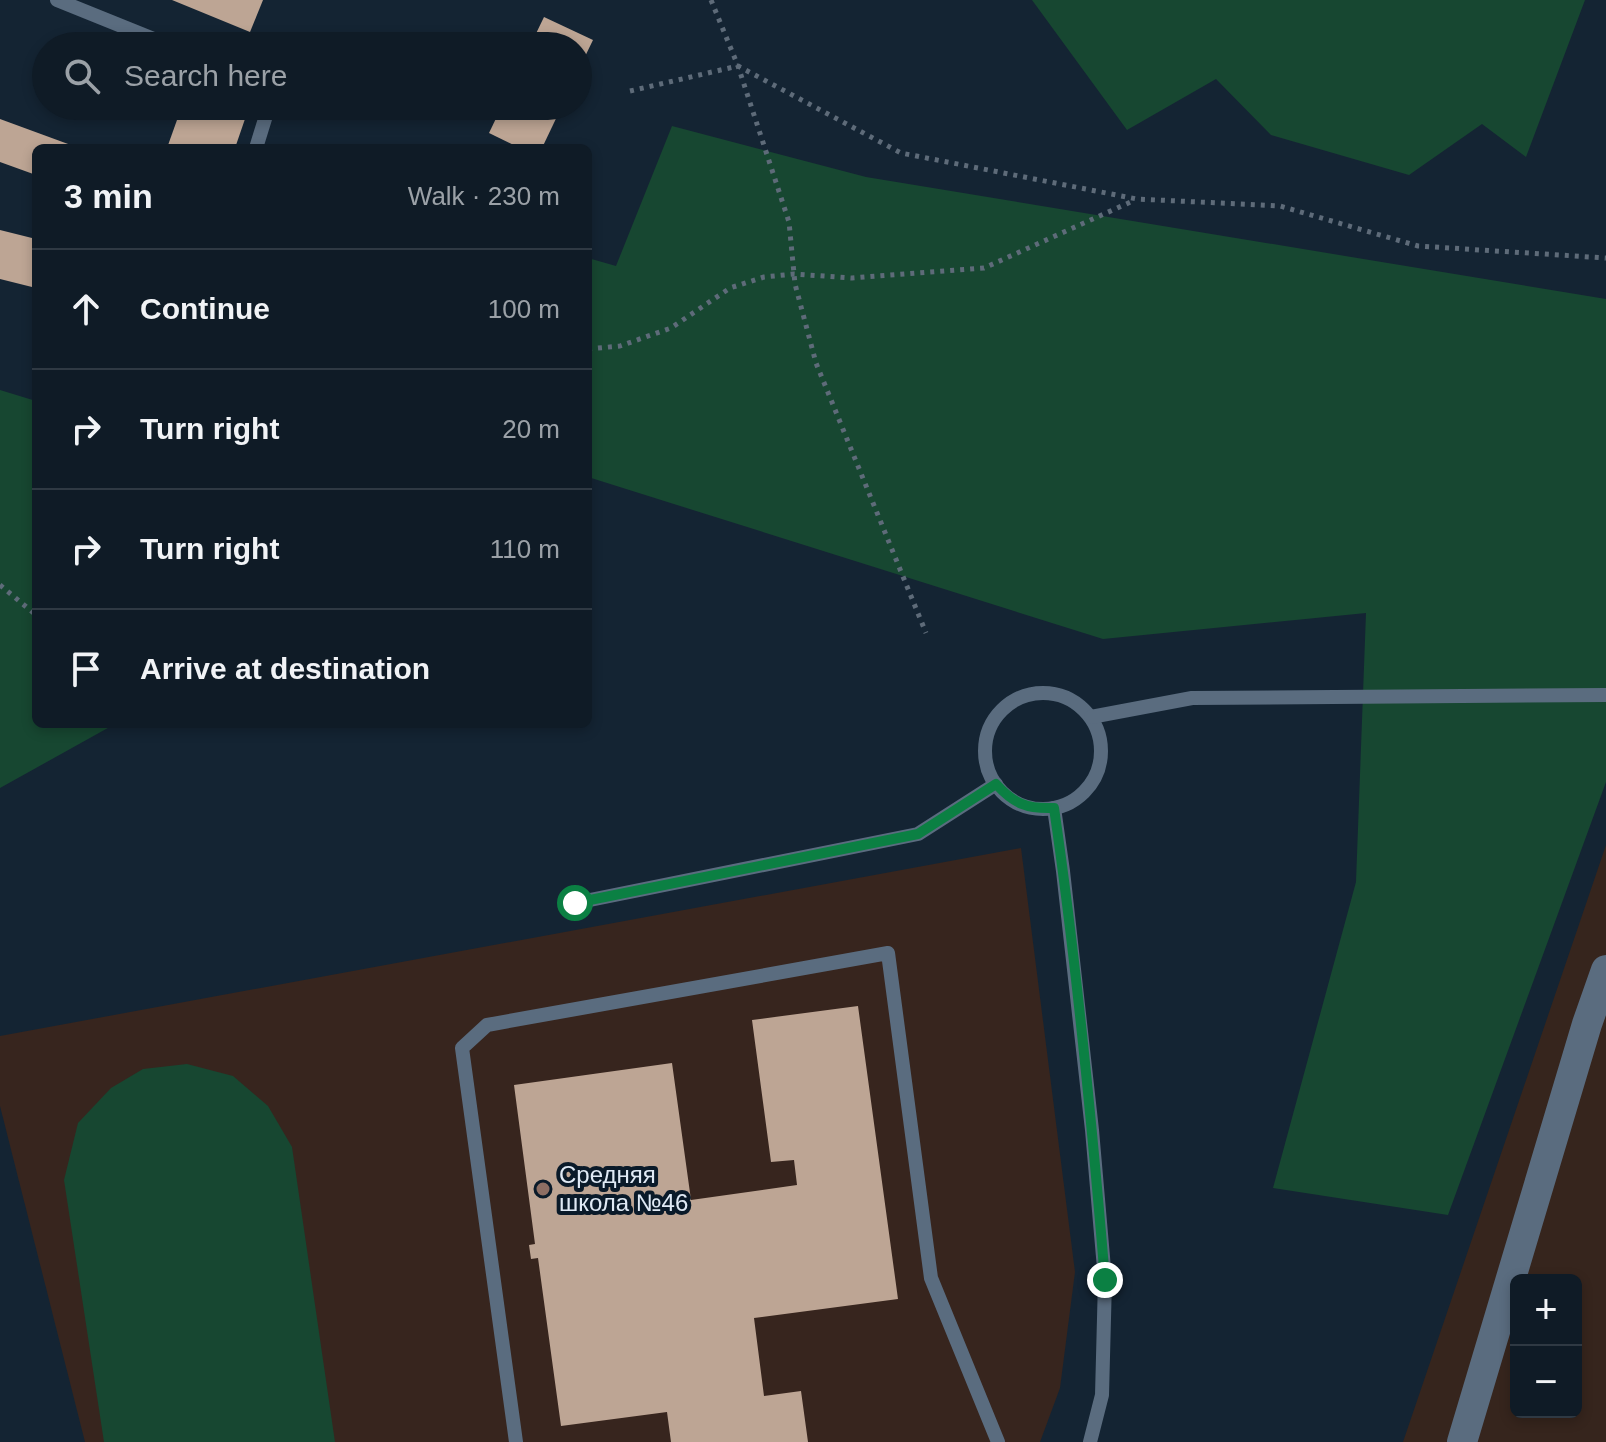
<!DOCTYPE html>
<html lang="en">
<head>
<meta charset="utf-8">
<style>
  :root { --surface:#0f1b26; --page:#1d2832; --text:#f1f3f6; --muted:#9ba1a7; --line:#2f3943 }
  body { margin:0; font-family:Arial,sans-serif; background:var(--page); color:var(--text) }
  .controls { position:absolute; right:24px; bottom:24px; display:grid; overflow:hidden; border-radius:12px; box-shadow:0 4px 12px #0003 }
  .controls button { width:72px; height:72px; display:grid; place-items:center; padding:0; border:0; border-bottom:2px solid var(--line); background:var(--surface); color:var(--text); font:40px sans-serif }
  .stop { position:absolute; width:24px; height:24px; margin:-18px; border:6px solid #0b8043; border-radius:50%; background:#fff }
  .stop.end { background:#0b8043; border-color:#fff; box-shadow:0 2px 8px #0008 }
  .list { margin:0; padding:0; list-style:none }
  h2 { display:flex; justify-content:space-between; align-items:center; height:104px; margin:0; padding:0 32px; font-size:34px }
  h2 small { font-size:26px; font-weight:400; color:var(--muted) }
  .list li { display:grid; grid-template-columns:52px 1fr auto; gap:24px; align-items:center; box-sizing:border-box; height:120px; padding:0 32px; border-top:2px solid var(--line) }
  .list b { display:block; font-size:30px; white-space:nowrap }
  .list em { font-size:26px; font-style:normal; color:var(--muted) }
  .icon { flex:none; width:44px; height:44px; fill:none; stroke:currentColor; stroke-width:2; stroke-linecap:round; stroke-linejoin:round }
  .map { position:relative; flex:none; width:1606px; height:1442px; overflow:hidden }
  .search { position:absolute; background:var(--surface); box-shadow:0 4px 12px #0003; left:32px; top:32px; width:560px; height:88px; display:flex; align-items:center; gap:20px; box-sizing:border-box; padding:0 28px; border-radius:44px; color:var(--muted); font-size:30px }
  .panel { position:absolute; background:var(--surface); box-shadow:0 4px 12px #0003; left:32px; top:144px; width:560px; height:584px; border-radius:12px }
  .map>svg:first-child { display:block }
  .commercial { fill:#36251d; fill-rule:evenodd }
  .education { fill:#37251e }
  .green { fill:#174731 }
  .building { fill:#bda594 }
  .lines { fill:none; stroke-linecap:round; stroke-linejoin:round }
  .path { stroke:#5e6b79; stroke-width:5; stroke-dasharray:4 6; stroke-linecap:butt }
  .lane { stroke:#5a6c7f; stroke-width:14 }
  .street { stroke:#5a6c7f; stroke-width:30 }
  .route { stroke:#0b8043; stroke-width:10 }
  .education-dot { fill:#8d6e63; stroke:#0a1a29; stroke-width:3 }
  .labels { text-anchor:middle; stroke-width:8; stroke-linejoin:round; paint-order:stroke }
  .poi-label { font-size:24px; fill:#e0eaf5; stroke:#0a1a29; text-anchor:start }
</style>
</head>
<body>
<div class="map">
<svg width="1606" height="1442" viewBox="0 0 1606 1442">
  <rect width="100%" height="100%" fill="#142433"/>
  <!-- commercial -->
  <path class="commercial" d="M1606,845V1442H1403ZM1516,1280H1576V1412H1516Z"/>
  <!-- education -->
  <polygon class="education" points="1021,848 1075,1272 1060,1388 1040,1442 85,1442 0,1106 0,1036"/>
  <!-- green -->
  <g class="green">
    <polygon points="1032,0 1585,0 1526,157 1482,124 1409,175 1271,135 1216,79 1127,130"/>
    <polygon points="672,126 866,177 1606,299 1606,782 1448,1215 1273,1188 1356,882 1366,613 1103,639 588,477 588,258 616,266"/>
    <polygon points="0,390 36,401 36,724 115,724 0,788"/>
    <polygon points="187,1064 233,1076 268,1106 292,1147 335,1442 104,1442 64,1180 78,1123 111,1088 143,1069"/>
  </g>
  <!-- building -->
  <g class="building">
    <polygon points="172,0 263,0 250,32"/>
    <polygon points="544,17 593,40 578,71 578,46 530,46"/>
    <polygon points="182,106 218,106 246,116 235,148 167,148"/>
    <polygon points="502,106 562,106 542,148 520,148 489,133"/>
    <polygon points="0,119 79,148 36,148 36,175 0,162"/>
    <polygon points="0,230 36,239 36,288 0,279"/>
    <polygon points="858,1006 898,1299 754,1318 764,1396 801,1391 808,1442 671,1442 667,1412 561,1426 538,1258 531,1259 529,1245 535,1244 514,1085 672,1063 691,1200 797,1185 794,1160 771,1162 752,1020"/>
  </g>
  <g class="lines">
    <!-- path -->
    <g class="path">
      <polyline points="711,0 738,66 789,222 795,284 816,363 926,633"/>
      <polyline points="630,91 738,66 901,153 1137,199 1280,206 1418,246 1606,258"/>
      <polyline points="588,349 620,346 671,328 730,288 764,277 794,274 852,278 984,268 1135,200"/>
      <polyline points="0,585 36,615"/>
    </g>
    <!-- lane -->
    <g class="lane">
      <polyline points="57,0 171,46"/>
      <polyline points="256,148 269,106"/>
      <circle cx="1043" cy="751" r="58"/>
      <polyline points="1091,717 1192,698 1606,695"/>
      <polyline points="1054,808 1063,871 1092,1130 1105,1280 1102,1395 1090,1442"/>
      <polyline points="575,903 918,834 996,784"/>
      <polyline points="516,1442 462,1048 487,1025 888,953 931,1278 998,1442"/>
    </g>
    <!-- street -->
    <polyline class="street" points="1462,1442 1587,1024 1606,970"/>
  </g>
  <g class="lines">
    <!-- route -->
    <path class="route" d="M575,903L918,834L996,784C1014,804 1027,809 1054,808C1077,965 1092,1123 1105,1280"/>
  </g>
  <!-- markers -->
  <circle class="education-dot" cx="543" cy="1189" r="8"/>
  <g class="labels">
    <!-- poi labels -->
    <g class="poi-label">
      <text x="559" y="1183">Средняя<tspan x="559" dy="28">школа №46</tspan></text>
    </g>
  </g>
</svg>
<div class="controls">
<button>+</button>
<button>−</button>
</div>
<div class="stop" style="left:575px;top:903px"></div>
<div class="stop end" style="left:1105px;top:1280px"></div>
<div class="search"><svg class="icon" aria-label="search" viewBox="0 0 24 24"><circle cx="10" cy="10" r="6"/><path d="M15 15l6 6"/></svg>Search here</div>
<section class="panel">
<h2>3 min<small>Walk · 230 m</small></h2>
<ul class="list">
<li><svg class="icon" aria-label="ahead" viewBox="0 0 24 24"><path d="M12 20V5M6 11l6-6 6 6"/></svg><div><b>Continue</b></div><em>100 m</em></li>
<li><svg class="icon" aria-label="right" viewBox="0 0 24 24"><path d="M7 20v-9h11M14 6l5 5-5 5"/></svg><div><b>Turn right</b></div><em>20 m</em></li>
<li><svg class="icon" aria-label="right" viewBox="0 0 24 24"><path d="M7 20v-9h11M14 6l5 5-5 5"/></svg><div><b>Turn right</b></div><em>110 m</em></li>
<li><svg class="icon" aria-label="arrive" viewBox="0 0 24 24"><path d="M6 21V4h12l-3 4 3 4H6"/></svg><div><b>Arrive at destination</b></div></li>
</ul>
</section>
</div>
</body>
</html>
